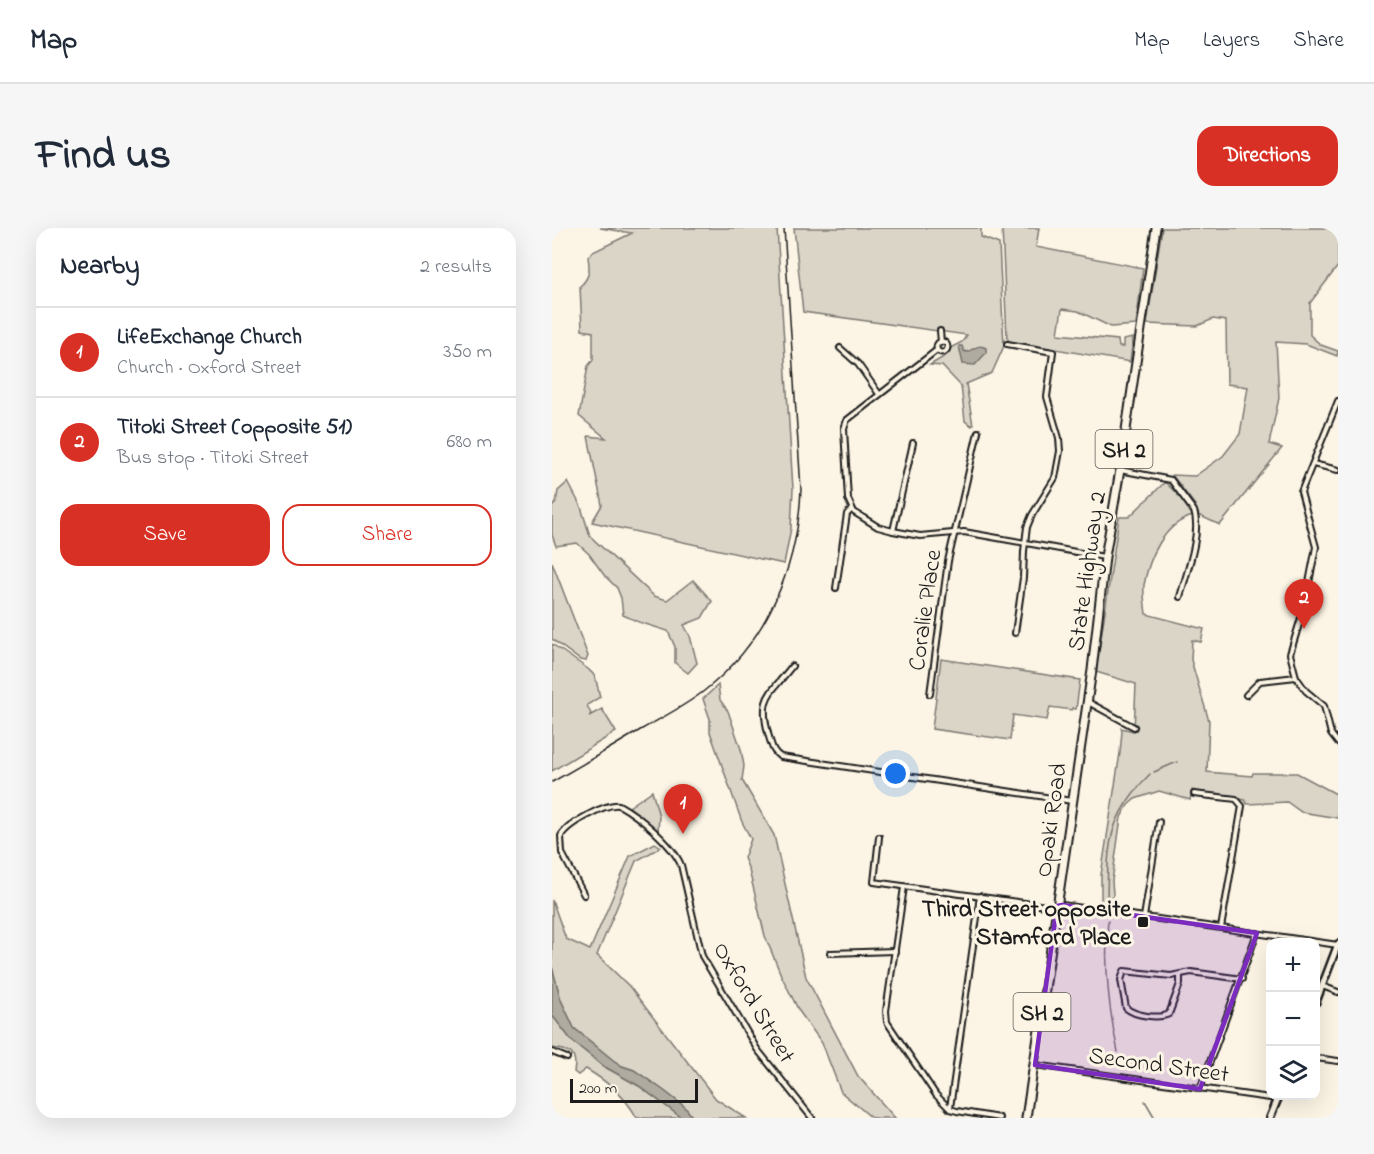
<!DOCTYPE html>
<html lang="en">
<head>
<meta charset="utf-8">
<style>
  :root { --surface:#fff; --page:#f6f6f7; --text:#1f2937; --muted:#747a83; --line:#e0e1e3; --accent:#d93025 }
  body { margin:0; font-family:"Indie Flower",sans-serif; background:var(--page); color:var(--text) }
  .controls { position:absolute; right:18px; bottom:18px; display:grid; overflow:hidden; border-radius:12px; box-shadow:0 6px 24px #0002 }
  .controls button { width:54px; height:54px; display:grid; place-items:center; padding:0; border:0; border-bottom:2px solid var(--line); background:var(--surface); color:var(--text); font:30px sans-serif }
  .scale { position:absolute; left:18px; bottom:15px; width:128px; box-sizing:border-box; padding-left:6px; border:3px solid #1c1c1c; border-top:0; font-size:16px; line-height:21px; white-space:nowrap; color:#1c1c1c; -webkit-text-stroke:4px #fcf5e5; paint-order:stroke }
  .you { position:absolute; left:344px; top:546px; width:21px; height:21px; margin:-15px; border:4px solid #fff; border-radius:50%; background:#1a73e8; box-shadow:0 0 0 9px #1a73e833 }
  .badge { display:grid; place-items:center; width:39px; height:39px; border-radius:50%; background:var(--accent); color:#fff; font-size:20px; font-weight:700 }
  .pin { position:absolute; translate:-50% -50px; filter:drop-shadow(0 2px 3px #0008) }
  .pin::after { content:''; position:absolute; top:32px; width:21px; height:18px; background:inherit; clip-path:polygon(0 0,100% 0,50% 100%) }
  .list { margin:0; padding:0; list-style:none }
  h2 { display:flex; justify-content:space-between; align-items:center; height:78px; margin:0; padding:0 24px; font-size:26px }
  h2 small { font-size:20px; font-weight:400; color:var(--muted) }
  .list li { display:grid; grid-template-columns:39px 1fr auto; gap:18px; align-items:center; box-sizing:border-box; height:90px; padding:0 24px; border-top:2px solid var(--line) }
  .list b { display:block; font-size:22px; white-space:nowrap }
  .list p { margin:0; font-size:20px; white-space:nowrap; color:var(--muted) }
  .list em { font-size:20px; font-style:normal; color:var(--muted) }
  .actions { display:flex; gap:12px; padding:18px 24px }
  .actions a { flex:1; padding:14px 0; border:2px solid var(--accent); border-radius:18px; text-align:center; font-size:21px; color:var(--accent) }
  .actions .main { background:var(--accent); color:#fff }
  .icon { flex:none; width:33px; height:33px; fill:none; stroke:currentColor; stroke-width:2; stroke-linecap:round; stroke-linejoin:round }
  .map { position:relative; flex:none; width:786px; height:890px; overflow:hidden; border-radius:18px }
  header { display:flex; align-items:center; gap:36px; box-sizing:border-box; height:84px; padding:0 30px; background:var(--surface); border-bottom:2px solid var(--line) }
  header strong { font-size:28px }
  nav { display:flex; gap:33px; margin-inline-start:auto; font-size:21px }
  .intro { display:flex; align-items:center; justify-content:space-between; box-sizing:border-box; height:144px; padding:0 36px }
  h1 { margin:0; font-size:42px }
  .button { padding:15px 27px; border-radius:18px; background:var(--accent); color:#fff; font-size:21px; font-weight:700 }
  main { display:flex; gap:36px; padding:0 36px }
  aside { flex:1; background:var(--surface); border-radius:18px; box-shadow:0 6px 24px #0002 }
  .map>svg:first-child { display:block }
  .green { fill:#dbd5c8; stroke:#7c7872; stroke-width:1.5 }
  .water { fill:#b0aba1; stroke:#75726c; stroke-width:1.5 }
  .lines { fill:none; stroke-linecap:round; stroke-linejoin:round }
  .stream { stroke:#75726c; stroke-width:1.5 }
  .street-casing { stroke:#1c1c1c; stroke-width:8 }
  .secondary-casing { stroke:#1c1c1c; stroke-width:10 }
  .highway-casing { stroke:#1c1c1c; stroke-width:11 }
  .street { stroke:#fcf5e5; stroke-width:4 }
  .secondary { stroke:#fcf5e5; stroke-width:5 }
  .highway { stroke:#fcf5e5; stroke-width:7 }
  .rail { stroke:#1c1c1c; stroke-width:1.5 }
  .marked { fill:#7b2cbf; fill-opacity:0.2; stroke:#7b2cbf; stroke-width:4.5; stroke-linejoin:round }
  .poi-dot { fill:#1c1c1c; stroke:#fcf5e5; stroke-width:2 }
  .labels { text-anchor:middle; stroke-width:6; stroke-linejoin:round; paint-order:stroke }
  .shield { fill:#fcf5e5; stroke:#5f5d58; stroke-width:1.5 }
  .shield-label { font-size:22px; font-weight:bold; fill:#1c1c1c }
  .street-label { font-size:24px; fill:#1c1c1c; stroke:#fcf5e5 }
  .poi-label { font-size:24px; font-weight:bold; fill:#1c1c1c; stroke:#fcf5e5; text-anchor:end }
</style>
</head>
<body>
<header>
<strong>Map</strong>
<nav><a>Map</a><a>Layers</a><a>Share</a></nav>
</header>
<div class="intro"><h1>Find us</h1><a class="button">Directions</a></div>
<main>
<aside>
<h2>Nearby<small>2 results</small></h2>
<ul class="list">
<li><span class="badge">1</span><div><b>LifeExchange Church</b><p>Church · Oxford Street</p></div><em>350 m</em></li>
<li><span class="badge">2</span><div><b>Titoki Street (opposite 51)</b><p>Bus stop · Titoki Street</p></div><em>680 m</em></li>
</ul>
<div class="actions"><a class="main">Save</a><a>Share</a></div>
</aside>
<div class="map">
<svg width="786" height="890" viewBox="0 0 786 890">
  <rect width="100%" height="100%" fill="#fcf5e5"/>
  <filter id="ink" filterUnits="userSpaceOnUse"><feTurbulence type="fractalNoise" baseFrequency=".0167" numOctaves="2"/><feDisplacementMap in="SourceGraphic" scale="12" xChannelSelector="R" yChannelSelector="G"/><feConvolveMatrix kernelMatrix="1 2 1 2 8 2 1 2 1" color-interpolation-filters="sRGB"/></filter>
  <g filter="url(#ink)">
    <!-- green -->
    <g class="green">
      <path d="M48,0H225L241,261L239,300L232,336L40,294L50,277L36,208L54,210L27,188L36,138L41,132V104L30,102L28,58C38,50 38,41 36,29L41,24L80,5Z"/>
      <polygon points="242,0 429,0 429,9 447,16 452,118 440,145 414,156 421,197 420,198 413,193 409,158 390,138 378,137 395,127 400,119 410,114 415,107 251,84"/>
      <polygon points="450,0 487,0 484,19 591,40 584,97 559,99 526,83 510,81 506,106 566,112 567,119 571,119 571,112 581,110 578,134 457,113 455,110"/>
      <polygon points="610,0 786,0 786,38 758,75 758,107 769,117 786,123 785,128 754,116 724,114 727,170 717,216 730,220 668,297 646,287 643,277 620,247 643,248 671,228 688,206 696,159 675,156 674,93 661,91 645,98 595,96"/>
      <polygon points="16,254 29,279 38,308 102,368 115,372 141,352 160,373 150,390 132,397 138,408 145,435 136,445 123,435 123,419 116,403 87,394 71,387 69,370 65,360 52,347 37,326 25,315 4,318 0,307 0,279 4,275 6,263"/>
      <path d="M613,254L627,268L641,288C612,295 597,330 592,357C591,366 593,377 594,386L652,401L649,414L640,412L639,432L657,493L655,544L700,548L701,545H745L786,567V590L749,584L735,574L695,576L693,572L640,562L638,572L607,563L583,571L576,577L569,589L560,653L562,679L549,677V647L568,525L570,503L569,500L582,503L584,456L544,444L567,289H577Z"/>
      <polygon points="0,334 36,428 34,433 28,432 0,411"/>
      <polygon points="0,416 36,441 43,448 48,469 35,477 39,486 37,488 50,481 64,504 0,543"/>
      <polygon points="389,431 528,452 524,481 520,480 520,482 498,479 495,492 461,487 458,512 380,501"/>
      <polygon points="166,457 168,472 176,483 189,521 192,538 190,552 222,607 254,749 306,848 343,890 320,890 289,864 270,815 247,783 229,747 213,708 197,642 192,630 199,611 190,594 158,504 158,491 151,471"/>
      <polygon points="100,563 107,588 106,604 77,579"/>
      <polygon points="103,615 109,619 84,633 45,727 77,758 164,871 194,890 141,890 133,879 111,862 82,842 70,838 61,832 22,800 9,772 0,739 0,672 14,711 38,722 78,628"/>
      <path d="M0,787L20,813L53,839L87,858L130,890H85C73,868 56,854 34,841L26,847L22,844C26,825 18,822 0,820Z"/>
    </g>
    <!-- water -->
    <g class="water">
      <path d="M407,118H410L412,123L414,124C422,122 426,115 434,120V125L423,137L411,136Z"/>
      <polygon points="0,739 9,772 22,800 61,832 70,838 82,842 111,862 133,879 141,890 130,890 87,858 53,839 20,813 0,787"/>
    </g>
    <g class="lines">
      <!-- stream -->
      <g class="stream">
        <polyline points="602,544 625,534"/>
        <path d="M555,676C556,617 554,591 598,546"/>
        <path d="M556,693C552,738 556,779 566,824"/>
        <polyline points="593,873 603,890"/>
      </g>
      <defs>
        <g id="street">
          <polyline points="388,103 389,114"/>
          <circle cx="390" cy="119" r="5.5"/>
          <polyline points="455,116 501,124 495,169 507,210 508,223 503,250 480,287 475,299 472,323 471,350 463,405"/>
          <polyline points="288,120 306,136 327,166"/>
          <polyline points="385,122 295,192 292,201 296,271 302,284 326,299 341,303 368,308 412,304 552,329"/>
          <polyline points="786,173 749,264 764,319 752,380 738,426 744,449 754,463 772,478 779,506 786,515"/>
          <polyline points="761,236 786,242"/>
          <path d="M568,242L619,252L642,283C650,306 634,346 628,369"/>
          <polyline points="341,303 361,215"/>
          <polyline points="284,360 295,286 300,281"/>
          <path d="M240,438C217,468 206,469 217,509C220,518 221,525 229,529L520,573"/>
          <polyline points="378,466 396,333 426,204"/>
          <polyline points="694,467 708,453 744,449"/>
          <polyline points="536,474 582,499"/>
          <polyline points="642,566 684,571 690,578 669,700"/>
          <polyline points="327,609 322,654 501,679 510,677 786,717"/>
          <polyline points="352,659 334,783 335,794 384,867 398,881 405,883 447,890"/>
          <path d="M32,667L10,625L9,608C15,596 54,575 67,577C87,588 120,616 129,637L150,728L205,821L260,890"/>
          <polyline points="592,689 607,594"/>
          <polyline points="278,725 343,723"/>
          <path d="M628,748V756L617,786C607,791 583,788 574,780L569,752L572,743L619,748L639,744L690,751"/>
          <polyline points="770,758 786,764"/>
          <polyline points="0,824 15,830"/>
          <polyline points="764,830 786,833"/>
          <polyline points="483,837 725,871"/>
          <polyline points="648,861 705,705"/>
          <polyline points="398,880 428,668"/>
        </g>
        <g id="secondary">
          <polyline points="764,774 786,716"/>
          <polyline points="718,890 727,868"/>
        </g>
        <polyline id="highway" points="474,890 540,442 553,329 568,242 604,0"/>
      </defs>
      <!-- street casing -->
      <use href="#street" class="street-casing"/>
      <!-- secondary casing -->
      <use href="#secondary" class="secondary-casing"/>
      <!-- highway casing -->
      <use href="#highway" class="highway-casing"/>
      <!-- street -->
      <use href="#street" class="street"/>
      <!-- secondary -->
      <use href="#secondary" class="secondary"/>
      <!-- highway -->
      <use href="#highway" class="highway"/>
      <!-- rail -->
      <path class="rail" d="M0,554C30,537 60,519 90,501C111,489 133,478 152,463C215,414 246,339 249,261L232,0"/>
    </g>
  </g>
  <!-- marked area -->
  <path class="marked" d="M510,677L705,705L648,861L483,837L505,678Z"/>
  <!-- markers -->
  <rect class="poi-dot" x="585" y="688" width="12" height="12" rx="3"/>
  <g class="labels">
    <!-- shield labels -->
    <g class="shield">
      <rect x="543.5" y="202" width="57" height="38" rx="4.5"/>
      <rect x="461.5" y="765" width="57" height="38" rx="4.5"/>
    </g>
    <g class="shield-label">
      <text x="572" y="229">SH 2</text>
      <text x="490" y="792">SH 2</text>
    </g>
    <!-- street labels -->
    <g class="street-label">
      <text transform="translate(534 343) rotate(-82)" y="8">State Highway 2</text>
      <text transform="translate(372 382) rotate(-82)" y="8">Coralie Place</text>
      <text transform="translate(498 592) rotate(-82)" y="8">Opaki Road</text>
      <text transform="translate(203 774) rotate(59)" y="8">Oxford Street</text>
      <text transform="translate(607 836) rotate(8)" y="8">Second Street</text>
    </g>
    <!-- poi labels -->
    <g class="poi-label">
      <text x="579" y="688">Third Street opposite<tspan x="579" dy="28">Stamford Place</tspan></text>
    </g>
  </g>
</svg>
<div class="controls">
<button>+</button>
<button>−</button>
<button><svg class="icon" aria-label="layers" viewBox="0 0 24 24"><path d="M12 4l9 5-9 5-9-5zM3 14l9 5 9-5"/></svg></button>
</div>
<div class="scale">200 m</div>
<div class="you"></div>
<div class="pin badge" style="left:131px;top:606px">1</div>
<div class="pin badge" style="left:752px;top:401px">2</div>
</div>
</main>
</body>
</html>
